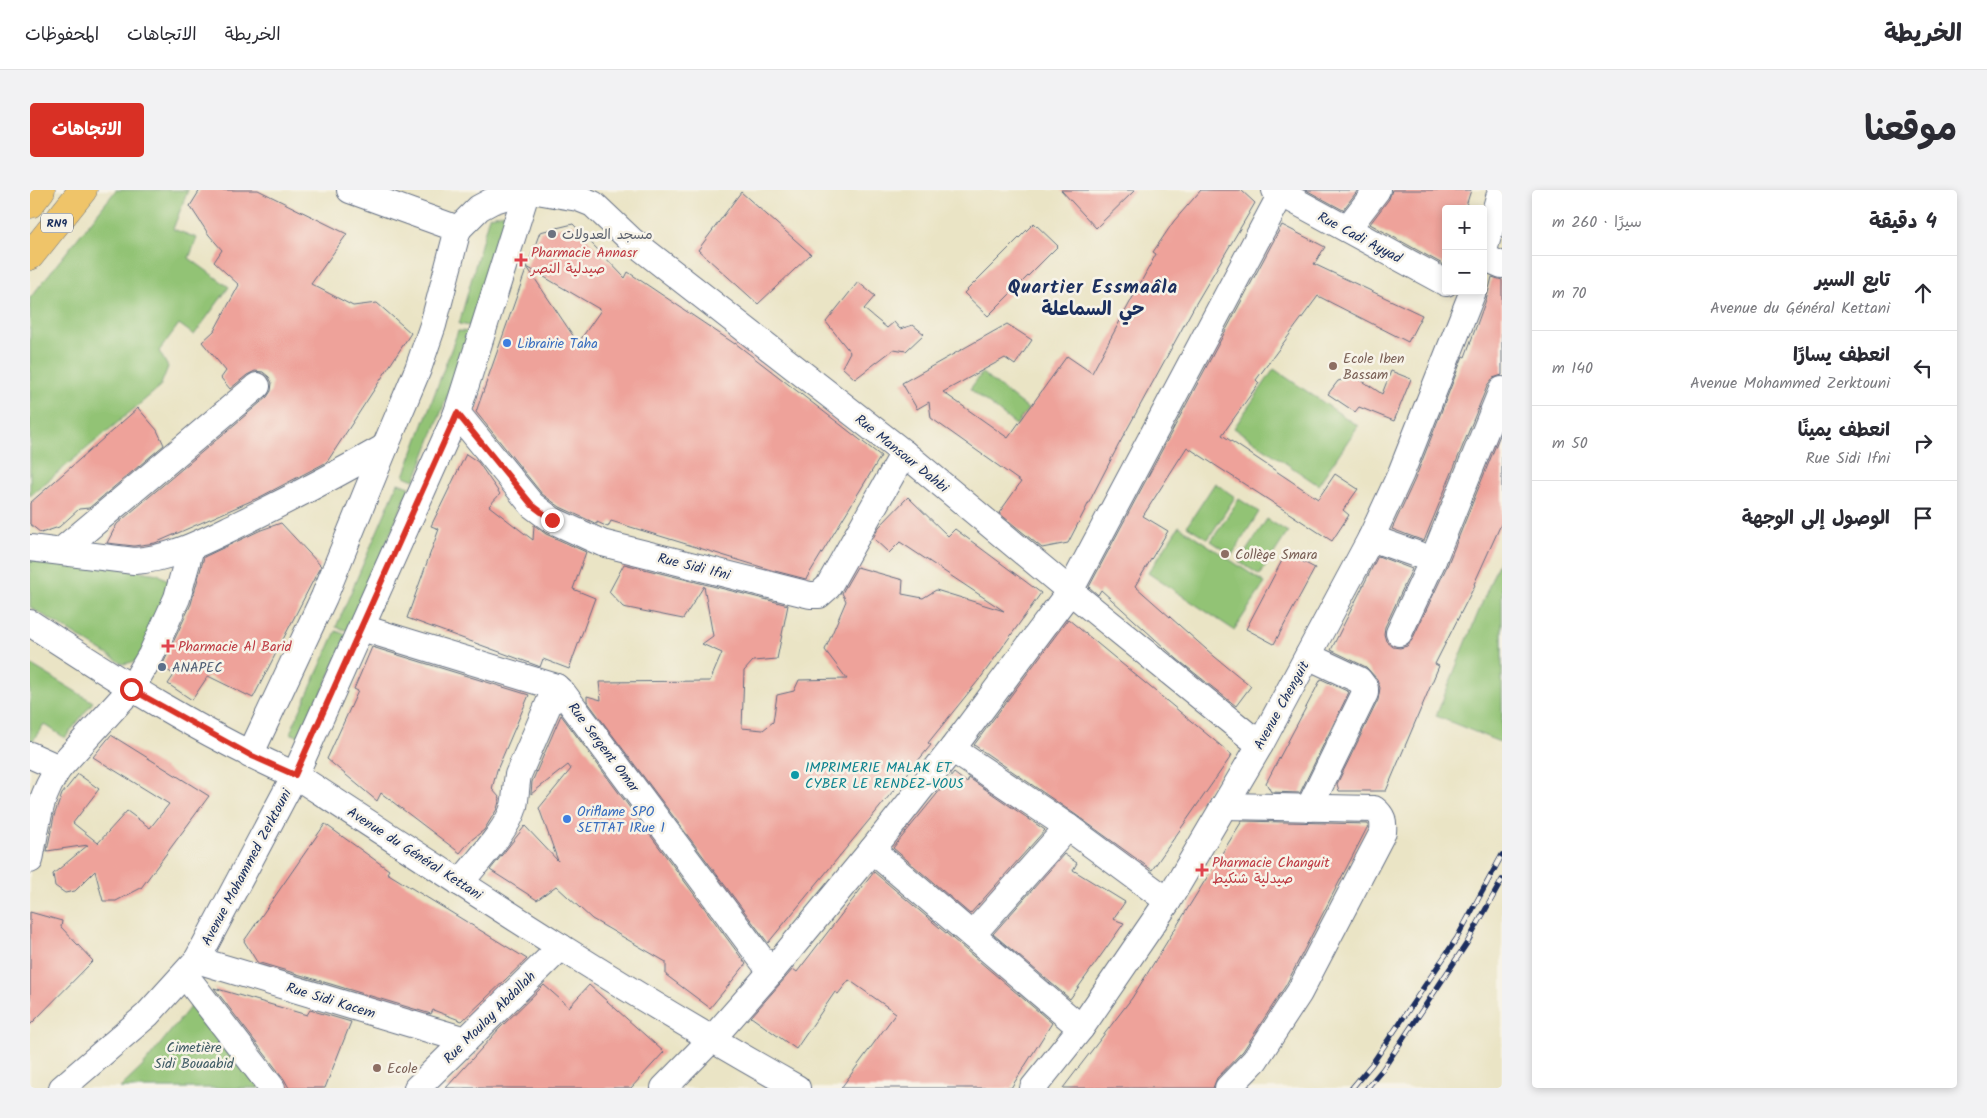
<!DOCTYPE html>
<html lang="ar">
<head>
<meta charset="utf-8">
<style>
  :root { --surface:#fff; --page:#f2f2f3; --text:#2b2b33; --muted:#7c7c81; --line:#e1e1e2; --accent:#d93025 }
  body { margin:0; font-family:Kalam,"Playpen Sans Arabic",sans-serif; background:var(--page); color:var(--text); direction:rtl }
  .controls { position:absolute; right:15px; top:15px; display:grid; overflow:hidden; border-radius:5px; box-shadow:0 2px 8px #0003 }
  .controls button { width:45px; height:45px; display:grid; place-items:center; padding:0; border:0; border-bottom:1px solid var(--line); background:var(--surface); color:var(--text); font:25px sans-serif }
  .stop { position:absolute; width:15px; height:15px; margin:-11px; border:4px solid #d93025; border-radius:50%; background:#fff }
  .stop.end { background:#d93025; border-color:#fff; box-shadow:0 1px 5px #0008 }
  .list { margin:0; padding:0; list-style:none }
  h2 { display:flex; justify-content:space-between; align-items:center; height:65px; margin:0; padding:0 20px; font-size:21px }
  h2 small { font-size:16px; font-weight:400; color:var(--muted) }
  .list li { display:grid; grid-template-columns:32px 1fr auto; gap:15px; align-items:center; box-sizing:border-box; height:75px; padding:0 20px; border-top:1px solid var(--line) }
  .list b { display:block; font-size:19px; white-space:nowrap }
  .list p { margin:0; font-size:16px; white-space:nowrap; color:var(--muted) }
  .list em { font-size:16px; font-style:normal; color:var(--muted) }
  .icon { flex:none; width:28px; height:28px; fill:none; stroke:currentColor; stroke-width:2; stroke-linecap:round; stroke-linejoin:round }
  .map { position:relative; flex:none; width:1472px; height:898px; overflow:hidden; direction:ltr; border-radius:5px }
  header { display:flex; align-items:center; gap:30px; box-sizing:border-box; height:70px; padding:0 25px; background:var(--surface); border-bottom:1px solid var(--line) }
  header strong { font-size:24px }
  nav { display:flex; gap:28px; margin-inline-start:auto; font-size:18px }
  .intro { display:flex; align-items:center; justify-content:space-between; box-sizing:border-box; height:120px; padding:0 30px }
  h1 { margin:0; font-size:35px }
  .button { padding:12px 22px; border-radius:5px; background:var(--accent); color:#fff; font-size:18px; font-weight:700 }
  main { display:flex; gap:30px; padding:0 30px }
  aside { flex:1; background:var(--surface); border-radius:5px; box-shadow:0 2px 8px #0003 }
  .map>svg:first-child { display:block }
  .green { fill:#92c374; stroke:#567969 }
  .building { fill:#eea29a }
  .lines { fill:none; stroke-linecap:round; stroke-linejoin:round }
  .minor-casing { stroke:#636e82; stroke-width:28 }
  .major-casing { stroke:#636e82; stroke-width:29 }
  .minor { stroke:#fff; stroke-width:26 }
  .major { stroke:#efc469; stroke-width:28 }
  .rail-casing { stroke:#1b2f5e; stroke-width:5.5 }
  .rail { stroke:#f7f3e8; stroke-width:4; stroke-dasharray:11; stroke-linecap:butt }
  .route { stroke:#d93025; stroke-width:6 }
  .worship-dot { fill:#6b7280; stroke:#f7f3e8; stroke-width:2 }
  .health-dot { fill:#e0444e; stroke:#f7f3e8; stroke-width:2 }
  .shop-dot { fill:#3f7fe0; stroke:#f7f3e8; stroke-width:2 }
  .education-dot { fill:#8d6e63; stroke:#f7f3e8; stroke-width:2 }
  .service-dot { fill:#5c6f8a; stroke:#f7f3e8; stroke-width:2 }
  .culture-dot { fill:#0f9aa8; stroke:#f7f3e8; stroke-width:2 }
  .labels { text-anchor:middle; stroke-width:5; stroke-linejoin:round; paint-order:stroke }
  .shield { fill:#f7f3e8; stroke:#5d6a87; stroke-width:1 }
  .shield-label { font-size:12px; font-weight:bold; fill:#1b2f5e }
  .worship-label { font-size:14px; fill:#5b616d; stroke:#f7f3e8; text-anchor:start }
  .street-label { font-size:14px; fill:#1b2f5e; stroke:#f7f3e8 }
  .health-label { font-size:14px; fill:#be3a42; stroke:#f7f3e8; text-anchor:start }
  .shop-label { font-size:14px; fill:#366cbe; stroke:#f7f3e8; text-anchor:start }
  .education-label { font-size:14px; fill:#785e54; stroke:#f7f3e8; text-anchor:start }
  .service-label { font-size:14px; fill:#4e5e75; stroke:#f7f3e8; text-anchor:start }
  .culture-label { font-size:14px; fill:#0d838f; stroke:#f7f3e8; text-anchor:start }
  .park-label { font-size:14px; fill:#3f5b65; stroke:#f7f3e8 }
  .district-label { font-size:19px; font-weight:bold; letter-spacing:1px; fill:#1b2f5e; stroke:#f7f3e8 }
</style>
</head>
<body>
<header>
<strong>الخريطة</strong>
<nav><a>الخريطة</a><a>الاتجاهات</a><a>المحفوظات</a></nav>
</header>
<div class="intro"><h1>موقعنا</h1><a class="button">الاتجاهات</a></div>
<main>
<aside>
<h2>4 دقيقة<small>سيرًا · 260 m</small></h2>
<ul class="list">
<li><svg class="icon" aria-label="ahead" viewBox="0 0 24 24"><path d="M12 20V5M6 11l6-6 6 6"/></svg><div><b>تابع السير</b><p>Avenue du Général Kettani</p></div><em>70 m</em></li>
<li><svg class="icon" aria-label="left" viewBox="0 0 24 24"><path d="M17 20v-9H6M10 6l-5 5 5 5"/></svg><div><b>انعطف يسارًا</b><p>Avenue Mohammed Zerktouni</p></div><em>140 m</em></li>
<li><svg class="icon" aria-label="right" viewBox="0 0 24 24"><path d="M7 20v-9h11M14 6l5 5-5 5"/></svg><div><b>انعطف يمينًا</b><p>Rue Sidi Ifni</p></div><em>50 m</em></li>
<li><svg class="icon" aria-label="arrive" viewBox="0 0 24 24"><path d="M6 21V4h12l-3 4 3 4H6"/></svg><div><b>الوصول إلى الوجهة</b></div></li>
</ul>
</aside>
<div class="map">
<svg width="1472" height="898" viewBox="0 0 1472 898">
  <rect width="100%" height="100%" fill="#f7f3e8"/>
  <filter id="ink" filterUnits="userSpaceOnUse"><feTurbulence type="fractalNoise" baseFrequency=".02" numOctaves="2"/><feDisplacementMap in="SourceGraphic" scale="10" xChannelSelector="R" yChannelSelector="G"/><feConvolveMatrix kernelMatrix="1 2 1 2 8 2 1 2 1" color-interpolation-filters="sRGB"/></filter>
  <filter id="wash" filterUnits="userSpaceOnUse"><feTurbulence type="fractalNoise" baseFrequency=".0096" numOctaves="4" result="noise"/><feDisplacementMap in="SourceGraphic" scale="20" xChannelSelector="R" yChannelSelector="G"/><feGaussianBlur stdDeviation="1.12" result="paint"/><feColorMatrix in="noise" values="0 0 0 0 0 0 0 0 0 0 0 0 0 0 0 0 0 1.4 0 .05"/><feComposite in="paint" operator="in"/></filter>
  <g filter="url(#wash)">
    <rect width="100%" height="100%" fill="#eae4c5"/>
    <!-- green -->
    <g class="green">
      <polygon points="86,0 158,0 143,39 167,48 159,68 199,97 164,145 149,134 129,161 138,177 130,197 0,306 0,108"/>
      <polygon points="477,23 445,137 429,134 459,26"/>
      <polygon points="428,141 442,142 385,290 374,286"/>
      <polygon points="1244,179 1328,236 1288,295 1204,238"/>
      <polygon points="952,183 998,219 986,235 940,199"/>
      <polygon points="368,293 380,297 319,441 306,437"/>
      <polygon points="1185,293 1205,307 1178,349 1157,336"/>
      <polygon points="1209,309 1229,322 1202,365 1181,351"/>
      <polygon points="1237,329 1258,342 1230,385 1209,372"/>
      <polygon points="1149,336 1235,393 1204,440 1118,383"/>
      <polygon points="0,364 128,384 140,392 113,470 93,474 0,417"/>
      <polygon points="1472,364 1472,553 1406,526"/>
      <polygon points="306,441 317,445 272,548 260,543"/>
      <polygon points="0,474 63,512 35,548 14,534 0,555"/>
      <polygon points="164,812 230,898 90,898 112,877"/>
    </g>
    <g id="blocks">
      <!-- building -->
      <g class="building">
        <polygon points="170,0 228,0 317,44 281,94 323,116 347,113 381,143 297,272 230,307 125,353 104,356 77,353 87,334 237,207 241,201 242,193 239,187 233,182 225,181 217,185 200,199 191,188 196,181 172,152 184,141 209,95 184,72 192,60 179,45 160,16"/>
        <polygon points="1031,0 1105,0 1066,38"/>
        <polygon points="1171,0 1211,0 1225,13 1165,115 1088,256 1038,353 1012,358 969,323 991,292 901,228 899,212 887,219 872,193 977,134 1002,150 985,175 975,168 913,202 978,248 1037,166 1062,183 1126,64 1123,62 1144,31"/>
        <polygon points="1276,0 1328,0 1313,20"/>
        <polygon points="1362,0 1441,0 1435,19 1416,19 1416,76 1340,34 1359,9"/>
        <polygon points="711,2 781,64 728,114 668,60"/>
        <polygon points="1004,33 1028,56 958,126 934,103"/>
        <polygon points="543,34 595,88 598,82 705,154 705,153 851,266 776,389 741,380 581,331 578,337 567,332 567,334 530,317 512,304 446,222 497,77 548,153 571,120 497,77 510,42"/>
        <polygon points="1252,35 1295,57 1284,74 1392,125 1378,152 1288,106 1226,190 1229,193 1192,245 1288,309 1305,284 1328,299 1313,320 1319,325 1302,351 1157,257 1113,326 1138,341 1105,396 1185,467 1221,496 1206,516 1147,469 1071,400 1068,405 1059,397"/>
        <polygon points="1462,87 1472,90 1472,185 1463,188 1458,194 1394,351 1362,339 1385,289 1433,166 1435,167 1457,107"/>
        <polygon points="828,92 845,106 834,119 857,138 864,132 870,139 883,135 894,144 876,161 864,159 825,189 812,177 820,162 796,132"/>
        <polygon points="1361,181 1381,189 1364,231 1329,217 1325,222 1298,204 1308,191 1322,187 1328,188 1352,204"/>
        <polygon points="108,218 127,240 134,255 59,318 49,319 29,337 11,343 0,334 0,313"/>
        <polygon points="1472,240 1472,332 1444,394 1445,395 1405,474 1409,476 1356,601 1309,601 1307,594 1348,510 1350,498 1347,489 1336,477 1301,460 1348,366 1382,379 1355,437 1354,444 1356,451 1363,457 1370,458 1377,456 1382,450 1417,376"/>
        <polygon points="436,264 448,272 470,304 459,316 503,350 504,335 516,344 556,362 543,399 565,408 539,479 513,469 510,477 508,476 377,428 409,339 401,336"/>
        <polygon points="878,307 918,346 925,339 1011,403 952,486 898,553 901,555 738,753 557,511 557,506 571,510 569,492 680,491 692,463 672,454 683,446 674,396 653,429 593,417 579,402 594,374 758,415 747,469 723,471 714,481 712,538 733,540 743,532 747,505 764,501 769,490 817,489 795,460 816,411 812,403 827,377 873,390 872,404 893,408 906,400 974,421 870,352 859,363 843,348 849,337"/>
        <polygon points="251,333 291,376 288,381 223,508 178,486 162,510 138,494 144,485 132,476 161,414 174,367 231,340"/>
        <polygon points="1256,363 1285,378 1244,454 1216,439"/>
        <polygon points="1038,429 1202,565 1122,680 1046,625 944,555"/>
        <polygon points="342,457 499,505 467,580 462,599 470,608 467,619 454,640 440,651 430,663 351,603 347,611 297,569 328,501 324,499"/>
        <polygon points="1291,489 1319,502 1270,603 1241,602 1236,593"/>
        <polygon points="531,525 716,774 680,818 636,785 636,772 562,729 526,696 507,710 460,680 495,636 528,671 509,618 541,579 538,575 501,604 502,592"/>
        <polygon points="81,545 179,606 111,698 86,711 73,711 65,681 45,701 35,703 25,696 23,684 58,655 17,661 24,626 32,604 48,584 69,599 43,633 68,653 97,621 120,638 139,614 63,567"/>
        <polygon points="924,583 937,593 939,588 1015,640 940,724 863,658"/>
        <polygon points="1212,631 1338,634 1338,636 1256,795 1213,861 1187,888 1183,898 1033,898 1102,808"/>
        <polygon points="295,634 359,680 357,683 497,769 432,831 403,820 401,824 227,772 214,751"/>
        <polygon points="1034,664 1047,673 1043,680 1095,712 1083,729 1094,733 1040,809 963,744"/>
        <polygon points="844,682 1022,833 981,898 811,898 866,823 819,790 808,804 805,802 766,859 721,827 763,779 767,782"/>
        <polygon points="0,722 32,731 31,737 63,771 0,835"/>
        <polygon points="514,795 539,817 559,795 634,862 601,898 416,898 469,839"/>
        <polygon points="184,798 277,825 280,820 321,832 295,898 259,898 254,889"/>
      </g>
    </g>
  </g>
  <g filter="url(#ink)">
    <use href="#blocks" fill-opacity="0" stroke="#636e82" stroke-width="1"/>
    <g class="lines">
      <defs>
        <g id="minor">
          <polyline points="320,0 428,39 449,18 462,11 496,0"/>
          <polyline points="501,0 548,8 563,14 601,50 874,263 1040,401 1230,555"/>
          <polyline points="1245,0 1416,93"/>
          <polyline points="1317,39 1347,0"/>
          <polyline points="1453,64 1471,0"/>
          <polyline points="1453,67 1472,75"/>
          <polyline points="427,223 502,315 522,330 572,353 780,405 789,405 798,397 874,263"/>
          <polyline points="1341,348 1403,370"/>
          <path d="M0,358L104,371C141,369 174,351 207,335C258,310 306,285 355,257"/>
          <polyline points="31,361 227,196"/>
          <path d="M0,433C86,489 171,544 265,585C430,693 595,802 767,898"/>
          <polyline points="332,438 526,497 533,503 741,782"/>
          <polyline points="1369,443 1403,370 1472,200"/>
          <polyline points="1278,466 1329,490 1335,498 1335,503 1279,618"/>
          <polyline points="922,559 1038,637 1138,711"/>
          <polyline points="0,565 29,578"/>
          <polyline points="220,565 294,407 355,257 388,179 403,135 428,39"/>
          <path d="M1194,616L1344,619C1353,626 1354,631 1353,642L1269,803L1225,870L1198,898"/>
          <polyline points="842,660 1051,838"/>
          <path d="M0,670C7,634 8,609 29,578L101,499L121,465L147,408L161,357"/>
          <path d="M430,693C445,674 479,638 484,616C486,607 486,595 488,585L526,497"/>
          <polyline points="942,745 1038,637"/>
          <polyline points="167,770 435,850"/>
          <polyline points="155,785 242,898"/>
          <polyline points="32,898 117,825 167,770 265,585 427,223 497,0"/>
          <polyline points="387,898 531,757"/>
          <polyline points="634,898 681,850 741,782 842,660 922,559 1040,401 1251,4"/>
          <polyline points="1003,898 1051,838 1138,711 1230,555 1341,348 1371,283 1443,101"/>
        </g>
        <g id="major">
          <polyline points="0,14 11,0"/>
          <polyline points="0,66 53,0"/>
        </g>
      </defs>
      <!-- minor casing -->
      <use href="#minor" class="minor-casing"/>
      <!-- major casing -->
      <use href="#major" class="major-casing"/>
      <!-- minor -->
      <use href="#minor" class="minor"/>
      <!-- major -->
      <use href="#major" class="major"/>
      <defs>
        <g id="rail">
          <polyline points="1322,898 1342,874 1427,748 1472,665"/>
          <polyline points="1337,898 1353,879 1437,753 1472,690"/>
        </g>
      </defs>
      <!-- rail casing -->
      <use href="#rail" class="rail-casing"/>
      <!-- rail -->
      <use href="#rail" class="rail"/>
    </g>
  </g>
  <g class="lines" filter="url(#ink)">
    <!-- route -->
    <polyline class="route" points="101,499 220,565 265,585 427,223 502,315 522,330"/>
  </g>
  <!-- markers -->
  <circle class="worship-dot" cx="522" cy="44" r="5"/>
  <g class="health-dot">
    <path d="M488.5 62.5h5v5h5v5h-5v5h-5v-5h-5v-5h5z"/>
    <path d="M135.5 448.5h5v5h5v5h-5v5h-5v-5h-5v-5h5z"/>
    <path d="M1169.5 672.5h5v5h5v5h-5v5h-5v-5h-5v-5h5z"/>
  </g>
  <g class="shop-dot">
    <circle cx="477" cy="153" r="5"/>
    <circle cx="537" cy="629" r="5"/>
  </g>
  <g class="education-dot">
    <circle cx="1303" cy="176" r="5"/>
    <circle cx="1195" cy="364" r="5"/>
    <circle cx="347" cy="878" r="5"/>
  </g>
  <circle class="service-dot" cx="132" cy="477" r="5"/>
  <circle class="culture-dot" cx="765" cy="585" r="5"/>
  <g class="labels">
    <!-- shield labels -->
    <rect class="shield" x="11" y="23.5" width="32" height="19" rx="4"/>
    <g class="shield-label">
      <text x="27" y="37">RN9</text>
    </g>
    <!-- worship labels -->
    <g class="worship-label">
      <text x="532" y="49">مسجد العدولات</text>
    </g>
    <!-- street labels -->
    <g class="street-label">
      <text transform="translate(1330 47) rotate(28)" y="5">Rue Cadi Ayyad</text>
      <text transform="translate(872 263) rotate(39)" y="5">Rue Mansour Dahbi</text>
      <text transform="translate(664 376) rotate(14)" y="5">Rue Sidi Ifni</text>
      <text transform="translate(1251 515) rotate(-61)" y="5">Avenue Chenguit</text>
      <text transform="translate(574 557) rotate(53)" y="5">Rue Sergent Omar</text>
      <text transform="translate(385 663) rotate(33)" y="5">Avenue du Général Kettani</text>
      <text transform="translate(216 677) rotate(-62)" y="5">Avenue Mohammed Zerktouni</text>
      <text transform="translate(301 810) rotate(17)" y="5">Rue Sidi Kacem</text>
      <text transform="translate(459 827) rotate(-45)" y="5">Rue Moulay Abdallah</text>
    </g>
    <!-- health labels -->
    <g class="health-label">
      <text x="501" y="67">Pharmacie Annasr<tspan x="501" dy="16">صيدلية النصر</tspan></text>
      <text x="148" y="461">Pharmacie Al Barid</text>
      <text x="1182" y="677">Pharmacie Changuit<tspan x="1182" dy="16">صيدلية شنكيط</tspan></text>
    </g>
    <!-- shop labels -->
    <g class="shop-label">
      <text x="487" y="158">Librairie Taha</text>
      <text x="547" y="626">Oriflame SPO<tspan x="547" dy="16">SETTAT 1Rue 1</tspan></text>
    </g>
    <!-- education labels -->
    <g class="education-label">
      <text x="1313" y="173">Ecole Iben<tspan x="1313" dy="16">Bassam</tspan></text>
      <text x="1205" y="369">Collège Smara</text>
      <text x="357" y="883">Ecole</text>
    </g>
    <!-- service labels -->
    <g class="service-label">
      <text x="142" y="482">ANAPEC</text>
    </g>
    <!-- culture labels -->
    <g class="culture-label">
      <text x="775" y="582">IMPRIMERIE MALAK ET<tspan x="775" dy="16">CYBER LE RENDEZ-VOUS</tspan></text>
    </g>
    <!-- park labels -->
    <g class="park-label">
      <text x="164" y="862">Cimetière<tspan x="164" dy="16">Sidi Bouaabid</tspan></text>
    </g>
    <!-- district labels -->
    <g class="district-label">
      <text x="1063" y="103">Quartier Essmaâla<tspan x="1063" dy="22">حي السماعلة</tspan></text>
    </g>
  </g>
</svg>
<div class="controls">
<button>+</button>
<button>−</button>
</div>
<div class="stop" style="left:101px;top:499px"></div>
<div class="stop end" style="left:522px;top:330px"></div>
</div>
</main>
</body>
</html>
